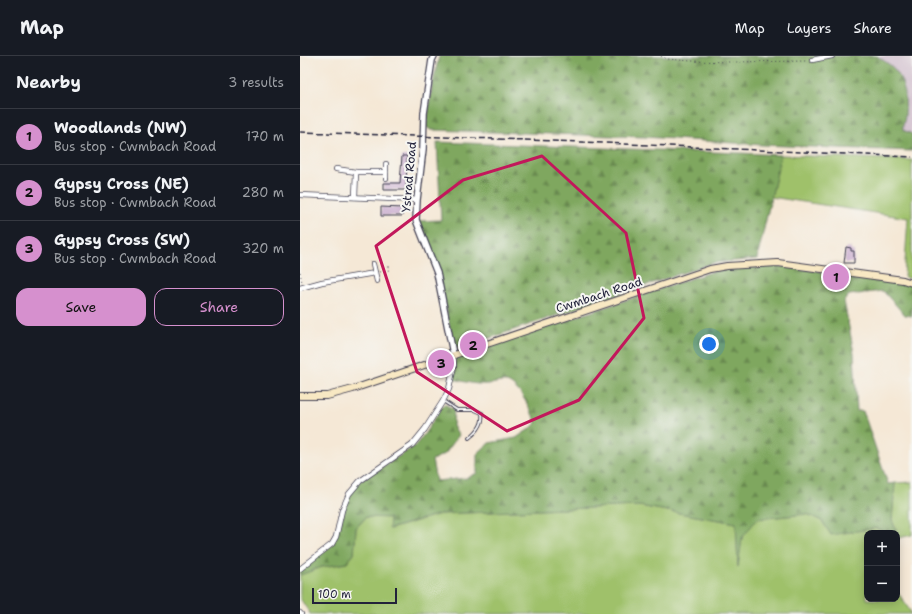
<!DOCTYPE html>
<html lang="en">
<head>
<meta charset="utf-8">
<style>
  :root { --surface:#171b24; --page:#242831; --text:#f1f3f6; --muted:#9ea1a6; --line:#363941; --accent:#d690ce }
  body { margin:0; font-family:"Shantell Sans",sans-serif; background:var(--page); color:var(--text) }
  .controls { position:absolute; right:12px; bottom:12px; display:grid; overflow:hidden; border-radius:8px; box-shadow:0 2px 10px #0003 }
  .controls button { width:36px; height:36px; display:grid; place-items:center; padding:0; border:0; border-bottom:1px solid var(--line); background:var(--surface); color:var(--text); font:20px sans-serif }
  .scale { position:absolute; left:12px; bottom:10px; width:85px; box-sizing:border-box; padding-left:4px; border:2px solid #22223b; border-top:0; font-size:11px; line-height:14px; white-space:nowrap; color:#22223b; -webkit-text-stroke:3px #f6f6f2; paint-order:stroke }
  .you { position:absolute; left:409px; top:288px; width:14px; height:14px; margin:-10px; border:3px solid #fff; border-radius:50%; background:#1a73e8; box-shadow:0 0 0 6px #1a73e833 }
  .badge { display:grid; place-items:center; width:26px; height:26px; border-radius:50%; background:var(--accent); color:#111; font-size:13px; font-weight:700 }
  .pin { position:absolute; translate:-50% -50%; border:2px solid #fff; box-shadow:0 1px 4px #0006 }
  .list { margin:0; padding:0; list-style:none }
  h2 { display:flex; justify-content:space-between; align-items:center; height:52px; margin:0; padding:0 16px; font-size:17px }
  h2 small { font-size:13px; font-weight:400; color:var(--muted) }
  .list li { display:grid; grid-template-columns:26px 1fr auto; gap:12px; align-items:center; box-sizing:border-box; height:56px; padding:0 16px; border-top:1px solid var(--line) }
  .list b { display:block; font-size:15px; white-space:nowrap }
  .list p { margin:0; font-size:13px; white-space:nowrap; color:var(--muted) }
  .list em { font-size:13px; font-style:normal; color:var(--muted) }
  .actions { display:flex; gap:8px; padding:12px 16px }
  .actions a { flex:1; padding:9px 0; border:1px solid var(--accent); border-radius:12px; text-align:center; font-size:14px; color:var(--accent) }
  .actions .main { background:var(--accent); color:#111 }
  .map { position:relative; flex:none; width:612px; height:558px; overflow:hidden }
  header { display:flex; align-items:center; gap:24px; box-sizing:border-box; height:56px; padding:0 20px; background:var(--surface); border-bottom:1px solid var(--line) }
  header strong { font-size:19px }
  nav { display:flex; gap:22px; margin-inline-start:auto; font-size:14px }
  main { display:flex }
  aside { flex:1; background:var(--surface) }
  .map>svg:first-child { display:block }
  .industrial { fill:#d0bdcc }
  .green { fill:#9fc16a; stroke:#607252 }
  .forest { fill:url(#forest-firs); stroke:#50644c }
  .building { fill:#bf9bc6 }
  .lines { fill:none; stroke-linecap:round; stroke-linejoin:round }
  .service-casing { stroke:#424052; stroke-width:4 }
  .minor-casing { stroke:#424052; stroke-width:6 }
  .tertiary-casing { stroke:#424052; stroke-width:8 }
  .secondary-casing { stroke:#424052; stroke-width:8 }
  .path { stroke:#424052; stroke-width:1; stroke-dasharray:1 3; stroke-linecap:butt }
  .service { stroke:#fff; stroke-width:2 }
  .minor { stroke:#fff; stroke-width:4.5 }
  .tertiary { stroke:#fff; stroke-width:5.5 }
  .secondary { stroke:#f8e8c3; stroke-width:6 }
  .rail { stroke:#22223b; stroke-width:1.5; stroke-dasharray:6 3; stroke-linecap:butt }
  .marked { fill:none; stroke:#c2185b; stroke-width:3; stroke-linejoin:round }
  .labels { text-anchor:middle; stroke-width:4; stroke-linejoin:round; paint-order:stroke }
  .street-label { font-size:12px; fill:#22223b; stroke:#f6f6f2 }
</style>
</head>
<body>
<header>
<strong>Map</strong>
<nav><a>Map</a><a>Layers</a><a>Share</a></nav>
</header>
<main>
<aside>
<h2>Nearby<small>3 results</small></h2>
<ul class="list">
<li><span class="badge">1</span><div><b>Woodlands (NW)</b><p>Bus stop · Cwmbach Road</p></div><em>170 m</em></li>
<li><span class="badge">2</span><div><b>Gypsy Cross (NE)</b><p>Bus stop · Cwmbach Road</p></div><em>280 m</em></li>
<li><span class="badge">3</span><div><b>Gypsy Cross (SW)</b><p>Bus stop · Cwmbach Road</p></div><em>320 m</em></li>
</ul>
<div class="actions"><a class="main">Save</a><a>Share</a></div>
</aside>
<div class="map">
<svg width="612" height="558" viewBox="0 0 612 558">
  <defs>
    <pattern id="forest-firs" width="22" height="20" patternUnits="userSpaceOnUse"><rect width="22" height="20" fill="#7fa75e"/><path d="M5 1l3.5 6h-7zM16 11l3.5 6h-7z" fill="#68884f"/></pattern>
  </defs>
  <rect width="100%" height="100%" fill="#f6f6f2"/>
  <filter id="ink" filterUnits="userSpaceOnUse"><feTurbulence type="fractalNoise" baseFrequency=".025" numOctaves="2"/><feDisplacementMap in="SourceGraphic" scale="8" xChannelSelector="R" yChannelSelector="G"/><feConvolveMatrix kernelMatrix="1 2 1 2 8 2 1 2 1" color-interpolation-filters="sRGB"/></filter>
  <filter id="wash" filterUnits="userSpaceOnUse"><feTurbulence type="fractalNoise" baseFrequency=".012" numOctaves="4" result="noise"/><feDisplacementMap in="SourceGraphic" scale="16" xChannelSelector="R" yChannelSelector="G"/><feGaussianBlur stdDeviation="0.9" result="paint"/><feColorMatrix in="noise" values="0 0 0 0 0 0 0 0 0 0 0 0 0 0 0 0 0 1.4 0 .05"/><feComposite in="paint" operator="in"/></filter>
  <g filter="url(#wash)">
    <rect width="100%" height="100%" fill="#f5e8d6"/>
    <!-- industrial -->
    <polygon class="industrial" points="577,0 612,0 612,78 603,74 602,69 605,61 604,33 582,4"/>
    <!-- green -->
    <g class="green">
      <polygon points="481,99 612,104 612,223 604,221 608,162 471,141"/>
      <polygon points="612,426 612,479 599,482 592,464 595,427"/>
      <polygon points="339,450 436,467 438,508 442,482 456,463 507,458 522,465 531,478 577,472 587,477 567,477 567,543 597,543 597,535 612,558 10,558 0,542 0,519 22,511 47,507 54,498 56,472 66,461 91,461 90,473 140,458"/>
    </g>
    <!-- forest -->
    <g class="forest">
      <path d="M139,0H577C581,3 586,6 590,9C605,21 606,41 605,59C605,65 602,68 603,74L612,78V95L463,89L345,81L131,74L126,71L127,66L132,30Z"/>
      <polygon points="137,86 439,97 481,99 457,203 412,207 160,292 154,290 138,217 118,165 141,164"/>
      <path d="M478,210L604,226L612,230V260L605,259L583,235L549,239L544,245L554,297L557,355H563L588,428L595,427L592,464L597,477H587L577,472L531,479L522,465L507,458L457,463L442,482L438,511L436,467L339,450L140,458L89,473L90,462L66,461L56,472L54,498L47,507L22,511L0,519V515L13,503L33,488L50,438L60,425L115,390L125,377L144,348L154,353L153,370L159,379L145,398L132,404L136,425L167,422L177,417V398L189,387L216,382L231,372L236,367C231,354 220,331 207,326C201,325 193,328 188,328C176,329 165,326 154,323L155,301L411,216L426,213Z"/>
    </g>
    <g id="blocks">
      <!-- building -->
      <g class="building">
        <polygon points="102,100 107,100 106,134 84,134 84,127 100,127"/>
        <polygon points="81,151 103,152 102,160 81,160"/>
        <polygon points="546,191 551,192 551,195 554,195 554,207 544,207"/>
      </g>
    </g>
  </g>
  <g filter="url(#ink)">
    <use href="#blocks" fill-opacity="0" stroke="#424052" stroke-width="1"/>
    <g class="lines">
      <defs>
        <path id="service" d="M143,345L157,354H175L182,357C184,367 177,376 169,382"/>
        <g id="minor">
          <polyline points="512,4 532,0"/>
          <polyline points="86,108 86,122"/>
          <polyline points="36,113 56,116 86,116"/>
          <polyline points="0,139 117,144"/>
          <polyline points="55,141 56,116"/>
          <polyline points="73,208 77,225"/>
          <polyline points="0,232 22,226 75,217"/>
          <polyline points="0,513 32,488 36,481 42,454 49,438 60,425 112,389 125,373 143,345 149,333 154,310 153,298"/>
          <polyline points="0,557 1,558"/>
        </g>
        <polyline id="tertiary" points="134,0 132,4 124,57 123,93 117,144 116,164 137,217 153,298"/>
        <polyline id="secondary" points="0,340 27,340 53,333 410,213 427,210 478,207 603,224 612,227"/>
      </defs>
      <!-- service casing -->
      <use href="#service" class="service-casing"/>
      <!-- minor casing -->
      <use href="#minor" class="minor-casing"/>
      <!-- tertiary casing -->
      <use href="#tertiary" class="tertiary-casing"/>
      <!-- secondary casing -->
      <use href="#secondary" class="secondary-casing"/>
      <!-- path -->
      <g class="path">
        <polyline points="361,0 367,3 391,5 429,6 507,5"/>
        <polyline points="0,216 2,226"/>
        <polyline points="80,216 89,214 89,210"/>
      </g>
      <!-- service -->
      <use href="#service" class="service"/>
      <!-- minor -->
      <use href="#minor" class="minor"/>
      <!-- tertiary -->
      <use href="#tertiary" class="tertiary"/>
      <!-- secondary -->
      <use href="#secondary" class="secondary"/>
      <!-- rail -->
      <polyline class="rail" points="0,76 282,86 612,101"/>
    </g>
  </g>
  <!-- marked area -->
  <path class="marked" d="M242,100L326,177L344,262L279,344L207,375L117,316L76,190L163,124Z"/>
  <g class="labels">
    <!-- street labels -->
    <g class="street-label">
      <text transform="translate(109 121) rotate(-85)" y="4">Ystrad Road</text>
      <text transform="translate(299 239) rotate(-18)" y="4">Cwmbach Road</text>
    </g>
  </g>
</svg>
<div class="controls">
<button>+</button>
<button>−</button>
</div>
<div class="scale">100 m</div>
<div class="you"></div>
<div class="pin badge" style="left:536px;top:221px">1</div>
<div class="pin badge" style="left:173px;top:289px">2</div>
<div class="pin badge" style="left:141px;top:307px">3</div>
</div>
</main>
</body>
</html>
